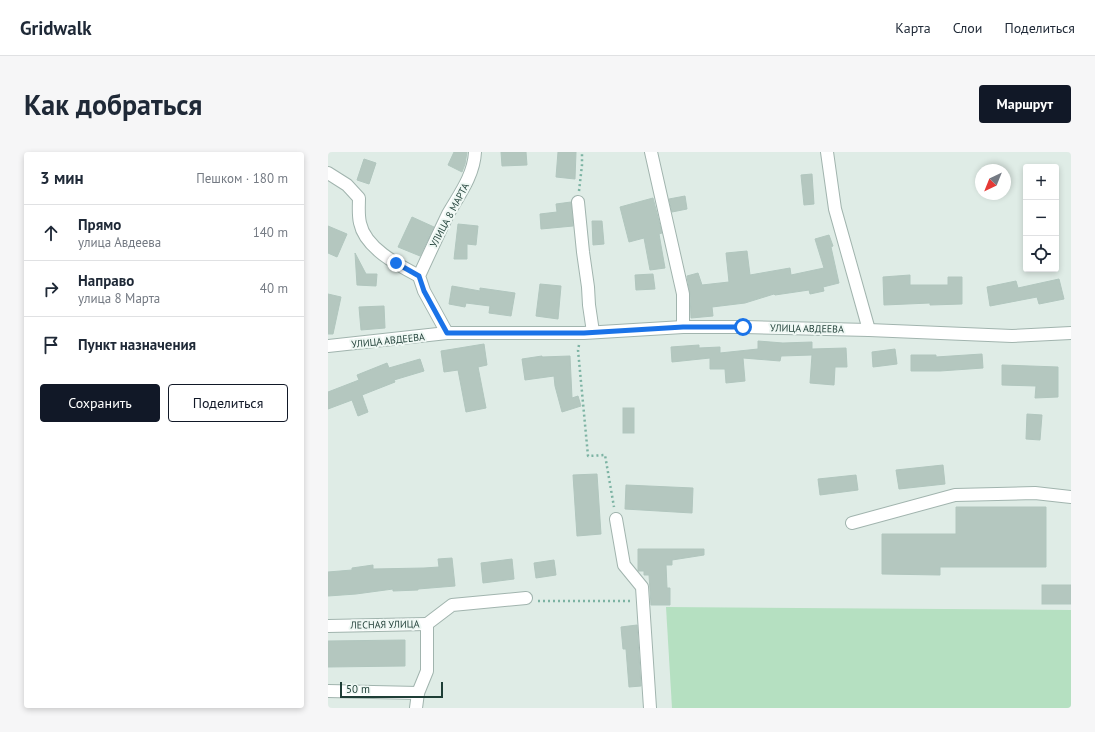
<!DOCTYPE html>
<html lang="ru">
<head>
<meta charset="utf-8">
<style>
  :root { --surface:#fff; --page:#f6f6f7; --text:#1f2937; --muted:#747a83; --line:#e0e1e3; --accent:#111827 }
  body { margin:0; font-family:"PT Sans",sans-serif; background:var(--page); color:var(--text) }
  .controls { position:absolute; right:12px; top:12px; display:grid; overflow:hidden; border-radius:4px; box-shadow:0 2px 6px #0003 }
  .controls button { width:36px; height:36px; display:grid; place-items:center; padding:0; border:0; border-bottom:1px solid var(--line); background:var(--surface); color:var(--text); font:20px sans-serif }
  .compass { position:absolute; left:647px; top:12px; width:36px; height:36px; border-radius:50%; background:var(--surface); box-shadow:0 2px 6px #0003; rotate:223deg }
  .scale { position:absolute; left:12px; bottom:10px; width:103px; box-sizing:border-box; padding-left:4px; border:2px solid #1e3e36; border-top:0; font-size:11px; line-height:14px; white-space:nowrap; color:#1e3e36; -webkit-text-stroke:3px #eff8f4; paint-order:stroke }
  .stop { position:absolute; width:12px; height:12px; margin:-9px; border:3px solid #1a73e8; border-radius:50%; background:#fff }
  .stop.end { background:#1a73e8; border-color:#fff; box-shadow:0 1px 4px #0008 }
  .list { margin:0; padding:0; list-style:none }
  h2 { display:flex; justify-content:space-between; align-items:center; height:52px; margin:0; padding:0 16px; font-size:17px }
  h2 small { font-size:13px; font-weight:400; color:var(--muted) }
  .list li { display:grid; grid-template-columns:26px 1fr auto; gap:12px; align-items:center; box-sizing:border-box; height:56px; padding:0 16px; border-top:1px solid var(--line) }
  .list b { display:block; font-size:15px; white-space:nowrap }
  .list p { margin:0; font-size:13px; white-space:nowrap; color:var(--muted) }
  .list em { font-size:13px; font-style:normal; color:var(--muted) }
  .actions { display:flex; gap:8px; padding:12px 16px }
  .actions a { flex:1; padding:9px 0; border:1px solid var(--accent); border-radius:4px; text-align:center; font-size:14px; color:var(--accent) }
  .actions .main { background:var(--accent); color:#fff }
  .icon { flex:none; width:22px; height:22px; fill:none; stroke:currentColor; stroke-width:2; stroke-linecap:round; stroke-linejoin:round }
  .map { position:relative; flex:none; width:743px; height:556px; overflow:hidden; border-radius:4px }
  header { display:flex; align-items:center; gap:24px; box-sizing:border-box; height:56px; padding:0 20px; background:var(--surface); border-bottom:1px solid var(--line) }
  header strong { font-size:19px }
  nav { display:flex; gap:22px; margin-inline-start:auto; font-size:14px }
  .intro { display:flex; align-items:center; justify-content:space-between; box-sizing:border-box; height:96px; padding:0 24px }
  h1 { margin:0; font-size:28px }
  .button { padding:10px 18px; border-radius:4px; background:var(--accent); color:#fff; font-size:14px; font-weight:700 }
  main { display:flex; gap:24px; padding:0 24px }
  aside { flex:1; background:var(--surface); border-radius:4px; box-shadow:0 2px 6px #0003 }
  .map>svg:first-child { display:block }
  .green { fill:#b5e0c1 }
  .building { fill:#b4c7bf; stroke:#b1c6be }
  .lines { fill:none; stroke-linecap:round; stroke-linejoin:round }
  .minor-casing { stroke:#a1b4ae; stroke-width:14 }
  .path { stroke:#7cb3a3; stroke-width:2.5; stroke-dasharray:2 3; stroke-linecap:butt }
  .minor { stroke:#fff; stroke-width:12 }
  .route { stroke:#1a73e8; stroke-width:5 }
  .labels { text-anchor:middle; stroke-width:4; stroke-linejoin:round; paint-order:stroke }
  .street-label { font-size:10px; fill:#1e3e36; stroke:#eff8f4 }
</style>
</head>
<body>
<header>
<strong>Gridwalk</strong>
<nav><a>Карта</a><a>Слои</a><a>Поделиться</a></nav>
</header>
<div class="intro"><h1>Как добраться</h1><a class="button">Маршрут</a></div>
<main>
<aside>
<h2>3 мин<small>Пешком · 180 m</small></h2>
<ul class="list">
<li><svg class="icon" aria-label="ahead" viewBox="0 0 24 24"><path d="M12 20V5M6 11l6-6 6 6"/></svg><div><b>Прямо</b><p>улица Авдеева</p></div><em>140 m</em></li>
<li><svg class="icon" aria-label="right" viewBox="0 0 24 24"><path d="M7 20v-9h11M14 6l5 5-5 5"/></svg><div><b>Направо</b><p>улица 8 Марта</p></div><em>40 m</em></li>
<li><svg class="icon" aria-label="arrive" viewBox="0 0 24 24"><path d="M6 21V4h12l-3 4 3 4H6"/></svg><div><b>Пункт назначения</b></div></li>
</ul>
<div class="actions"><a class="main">Сохранить</a><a>Поделиться</a></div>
</aside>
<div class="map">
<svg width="743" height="556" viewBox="0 0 743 556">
  <rect width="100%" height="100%" fill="#dfece6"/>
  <!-- green -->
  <polygon class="green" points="338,455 743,458 743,556 344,556"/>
  <!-- building -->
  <g class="building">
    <polygon points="126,0 139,0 137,12 134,20 120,13"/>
    <polygon points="173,0 198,0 199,13 174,14"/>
    <polygon points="230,0 248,0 247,27 228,25"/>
    <polygon points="36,7 48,11 41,32 29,28"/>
    <polygon points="484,22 486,52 476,53 473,23"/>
    <polygon points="357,44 359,57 344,60 341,47"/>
    <polygon points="325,46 334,81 331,82 337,116 322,118 316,86 301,90 292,55"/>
    <polygon points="243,50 245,74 213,77 212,62 229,60 228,52"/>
    <polygon points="84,65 106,75 92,104 70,95"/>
    <polygon points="264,69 274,69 276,92 265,93"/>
    <polygon points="130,72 150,74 148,93 139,92 139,107 126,107"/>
    <polygon points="0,74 19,82 9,105 0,101"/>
    <polygon points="501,83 505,94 503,95 511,131 495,135 496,139 482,142 481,138 447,143 446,142 417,151 384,155 385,164 363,166 362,142 359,124 370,121 374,133 401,130 398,101 419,99 422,123 462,116 463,123 496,116 487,87"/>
    <polygon points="27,101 38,122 49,122 48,134 29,133"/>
    <polygon points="325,122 327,137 308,138 307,123"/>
    <polygon points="582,123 582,133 620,133 620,125 634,125 634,152 602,153 602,151 556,153 555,125"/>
    <polygon points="731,127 736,147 711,152 709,145 662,154 659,135 688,129 690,136"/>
    <polygon points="212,132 233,134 230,167 208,164"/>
    <polygon points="124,134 152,139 152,136 187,141 183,164 161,161 162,154 138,151 137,155 121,152"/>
    <polygon points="0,142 13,145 5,182 0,182"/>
    <polygon points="56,154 57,176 33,178 31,155"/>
    <polygon points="430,189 455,191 484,190 484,197 518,196 519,215 507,215 506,233 482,231 484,203 453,204 452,209 415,206 417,229 398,231 397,217 382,217 382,206 344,210 343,195 371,193 371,196 392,195 392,201 430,197"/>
    <polygon points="156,192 159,213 150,215 158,256 138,260 130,218 116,220 113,199"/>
    <polygon points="567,197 569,212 545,215 544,200"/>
    <polygon points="654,202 655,216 612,219 583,219 583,203 608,203 608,205"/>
    <polygon points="214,204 214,205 242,204 244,246 250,244 253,254 234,260 227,234 226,224 197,228 194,207"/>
    <polygon points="92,207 96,219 66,228 67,230 34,243 40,260 30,264 24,248 0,257 0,240 31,228 29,223 59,211 61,216"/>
    <polygon points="674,213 730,215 730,245 707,246 708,234 674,233"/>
    <rect x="295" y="256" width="11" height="25"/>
    <polygon points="699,262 714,263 712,288 698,287"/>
    <polygon points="615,313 617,332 571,337 568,318"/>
    <polygon points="269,322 273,382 249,384 245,323"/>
    <polygon points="528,323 530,338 492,343 490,327"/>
    <polygon points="298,333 365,336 364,361 297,357"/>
    <polygon points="628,355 718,355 718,415 612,415 612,423 554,422 554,382 628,382"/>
    <polygon points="310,397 376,397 376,403 344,408 344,413 338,413 339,436 342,436 342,453 323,453 321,423 316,423 316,419 310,419"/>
    <polygon points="124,406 127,434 90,437 90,438 65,439 65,437 28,442 0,444 0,420 24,418 24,416 45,413 45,417 96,416 111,415 110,407"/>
    <polygon points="184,407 186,427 155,431 153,411"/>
    <polygon points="226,408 228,423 208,426 206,411"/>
    <rect x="714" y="433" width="29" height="19"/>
    <polygon points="309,473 313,534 301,535 298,497 295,497 293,475"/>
    <polygon points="77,488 77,514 0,515 0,489"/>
  </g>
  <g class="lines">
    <defs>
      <g id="minor">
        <polyline points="323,0 355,142 355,175"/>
        <polyline points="499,0 507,57 541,178"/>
        <path d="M0,21L19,33L31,46C31,54 30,62 32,71C37,96 70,113 91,124"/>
        <polyline points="250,50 255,100 260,135 261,153 265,180"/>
        <path d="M119,181L96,139L91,124C100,104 110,83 120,62C131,43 146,23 147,0"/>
        <polyline points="0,194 119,181 256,181 355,175 415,175 541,178 684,184 743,181"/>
        <polyline points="288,367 296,413 314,435 322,556"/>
        <polyline points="524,371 627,343 707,341 743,345"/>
        <polyline points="99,472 124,453 198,446"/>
        <polyline points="0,474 99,472"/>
        <polyline points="0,539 90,541"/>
        <polyline points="88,556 90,541 99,519 99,472"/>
      </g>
    </defs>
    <!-- minor casing -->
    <use href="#minor" class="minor-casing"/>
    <!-- path -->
    <g class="path">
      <polyline points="251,39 254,13 254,0"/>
      <polyline points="251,193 250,198 260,304 277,303 286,355"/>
      <polyline points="210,449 303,449"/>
    </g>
    <!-- minor -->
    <use href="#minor" class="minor"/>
  </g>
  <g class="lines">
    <!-- route -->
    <polyline class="route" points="68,111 91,124 96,139 119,181 256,181 355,175 415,175"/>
  </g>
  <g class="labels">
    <!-- street labels -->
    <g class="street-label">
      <text transform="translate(121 63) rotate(-62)" y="4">УЛИЦА 8 МАРТА</text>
      <text transform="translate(479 176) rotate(1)" y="4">УЛИЦА АВДЕЕВА</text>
      <text transform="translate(60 188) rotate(-6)" y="4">УЛИЦА АВДЕЕВА</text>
      <text transform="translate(57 472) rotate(-1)" y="4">ЛЕСНАЯ УЛИЦА</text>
    </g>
  </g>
</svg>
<div class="controls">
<button>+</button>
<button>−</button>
<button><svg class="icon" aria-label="locate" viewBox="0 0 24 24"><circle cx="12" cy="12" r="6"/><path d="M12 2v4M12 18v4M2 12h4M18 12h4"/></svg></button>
</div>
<svg class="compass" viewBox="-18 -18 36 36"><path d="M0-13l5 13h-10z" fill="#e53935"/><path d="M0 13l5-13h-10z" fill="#747a83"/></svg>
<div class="scale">50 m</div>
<div class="stop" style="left:415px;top:175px"></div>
<div class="stop end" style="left:68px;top:111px"></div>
</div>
</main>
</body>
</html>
